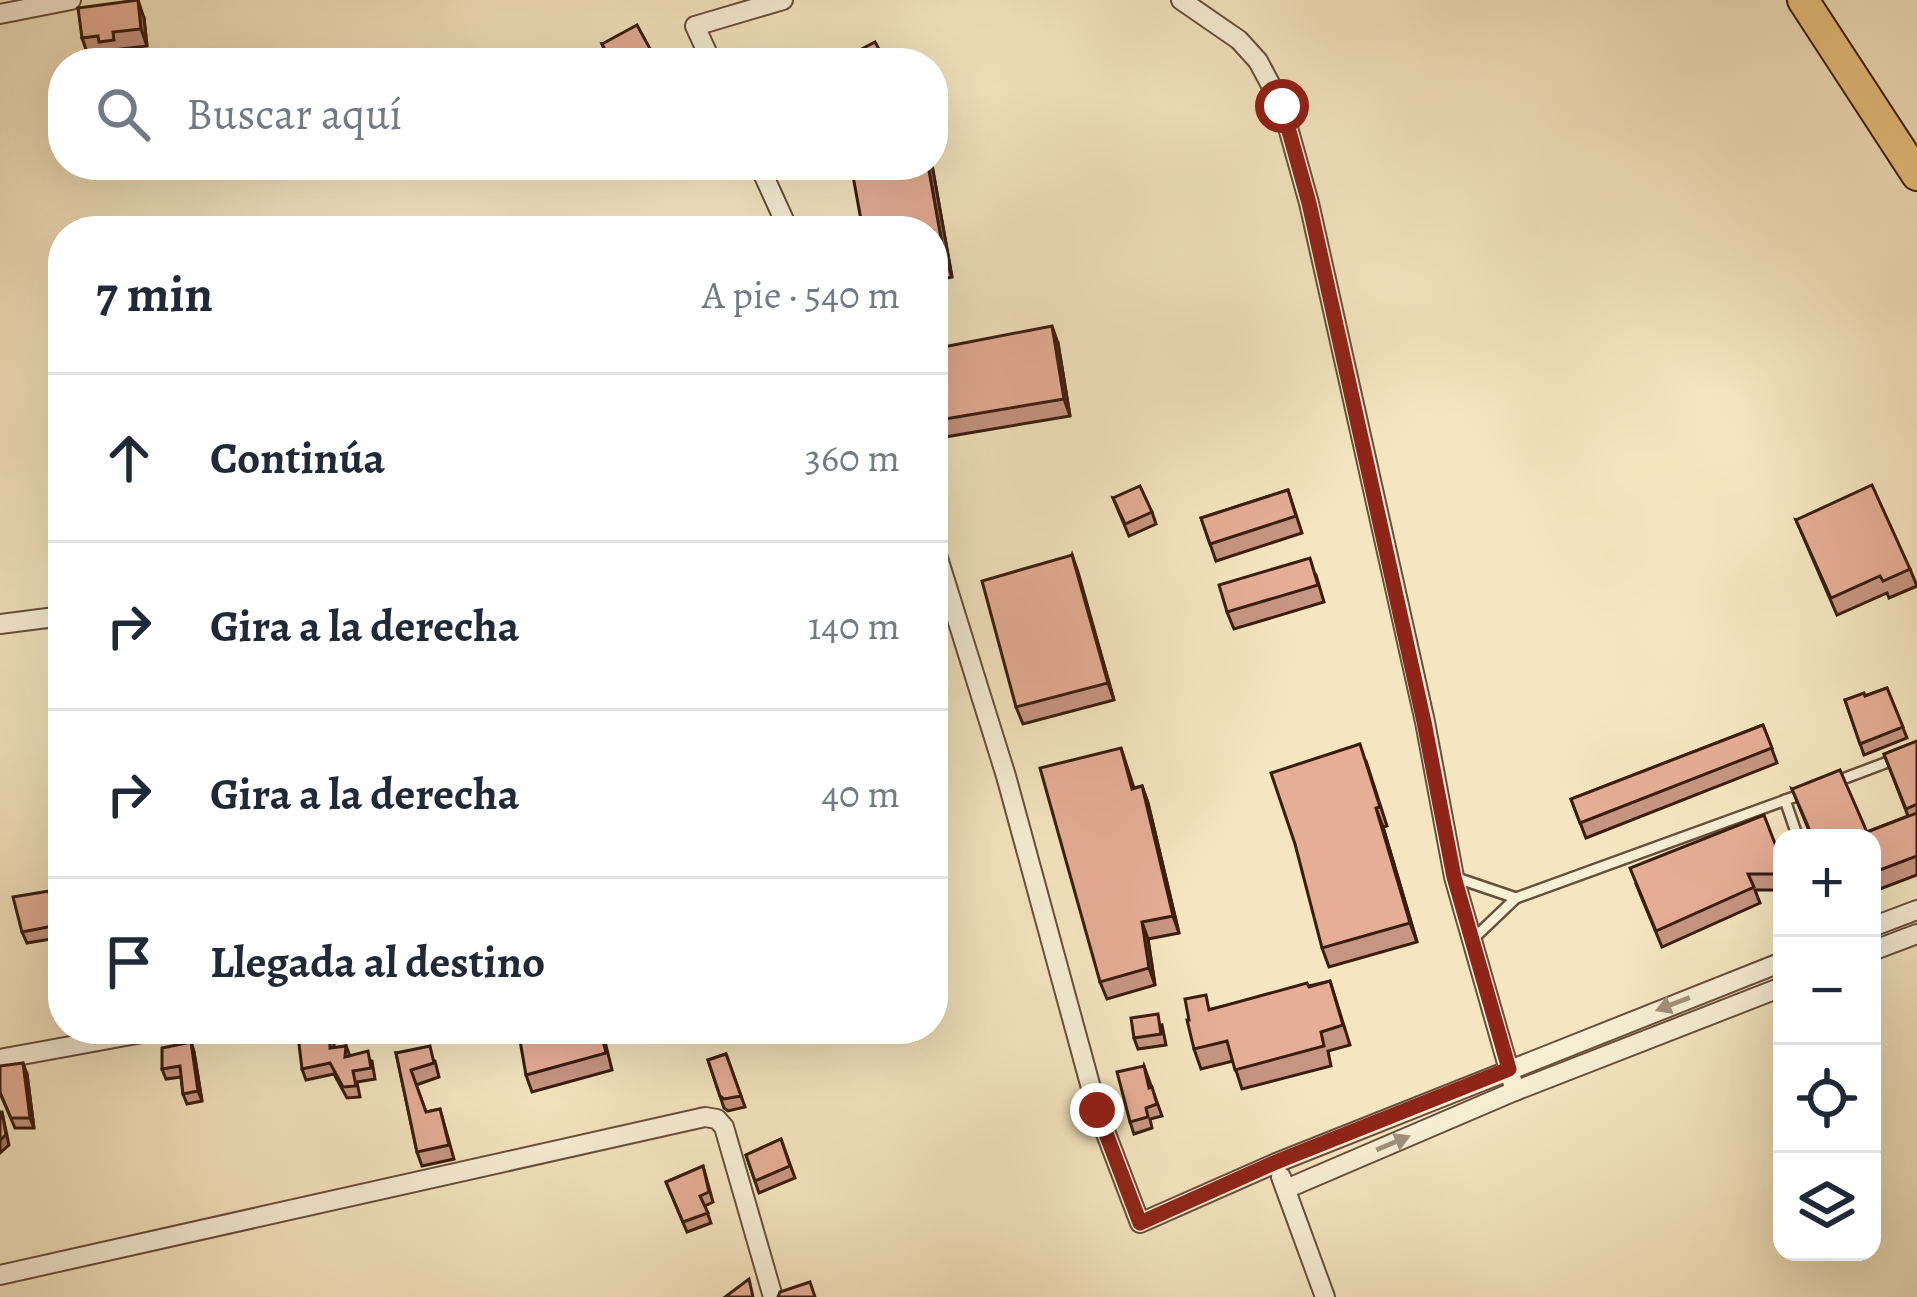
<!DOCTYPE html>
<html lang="es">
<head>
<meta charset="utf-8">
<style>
  :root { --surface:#fff; --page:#f2f2f3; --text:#1f2937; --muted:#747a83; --line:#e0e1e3 }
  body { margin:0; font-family:Alegreya,serif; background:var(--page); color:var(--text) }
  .controls { position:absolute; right:36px; bottom:36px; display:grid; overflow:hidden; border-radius:24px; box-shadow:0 12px 48px #0002 }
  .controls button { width:108px; height:108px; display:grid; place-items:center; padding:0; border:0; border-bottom:3px solid var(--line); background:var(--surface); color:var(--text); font:60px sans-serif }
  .stop { position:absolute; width:36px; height:36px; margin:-27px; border:9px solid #8f2418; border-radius:50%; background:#fff }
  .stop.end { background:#8f2418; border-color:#fff; box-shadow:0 3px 12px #0008 }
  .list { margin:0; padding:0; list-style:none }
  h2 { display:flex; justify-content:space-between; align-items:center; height:156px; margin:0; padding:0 48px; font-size:51px }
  h2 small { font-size:39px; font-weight:400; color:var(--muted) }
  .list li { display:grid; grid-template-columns:78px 1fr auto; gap:36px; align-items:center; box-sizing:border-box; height:168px; padding:0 48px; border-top:3px solid var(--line) }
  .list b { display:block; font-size:45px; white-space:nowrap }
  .list em { font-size:39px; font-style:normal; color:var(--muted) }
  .icon { flex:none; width:66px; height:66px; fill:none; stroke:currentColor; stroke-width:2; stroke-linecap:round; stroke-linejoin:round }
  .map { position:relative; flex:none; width:1917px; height:1297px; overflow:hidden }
  .search { position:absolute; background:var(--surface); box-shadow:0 12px 48px #0002; left:48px; top:48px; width:900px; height:132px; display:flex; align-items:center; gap:30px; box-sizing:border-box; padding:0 42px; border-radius:48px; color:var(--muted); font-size:45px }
  .panel { position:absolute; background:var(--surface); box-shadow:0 12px 48px #0002; left:48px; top:216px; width:900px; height:828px; border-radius:48px }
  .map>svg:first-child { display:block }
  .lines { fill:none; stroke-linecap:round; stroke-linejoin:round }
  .service-casing { stroke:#684f3b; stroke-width:14 }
  .minor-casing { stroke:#684f3b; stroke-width:22 }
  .primary-casing { stroke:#391d0e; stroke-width:34 }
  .service { stroke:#f8efd7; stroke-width:9 }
  .minor { stroke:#f8efd7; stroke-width:18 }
  .primary { stroke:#eac380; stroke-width:30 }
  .wall { fill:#c79682; stroke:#391d0e; stroke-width:3 }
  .shaded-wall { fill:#a27a6a; stroke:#391d0e; stroke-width:3 }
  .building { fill:#e7ae97; stroke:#391d0e; stroke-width:3 }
  .oneway { fill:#a2907d }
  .route { stroke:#8f2418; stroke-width:15 }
</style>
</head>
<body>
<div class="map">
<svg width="1917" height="1297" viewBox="0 0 1917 1297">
  <rect width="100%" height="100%" fill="#f5e6c1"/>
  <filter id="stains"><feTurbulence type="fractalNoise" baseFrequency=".00167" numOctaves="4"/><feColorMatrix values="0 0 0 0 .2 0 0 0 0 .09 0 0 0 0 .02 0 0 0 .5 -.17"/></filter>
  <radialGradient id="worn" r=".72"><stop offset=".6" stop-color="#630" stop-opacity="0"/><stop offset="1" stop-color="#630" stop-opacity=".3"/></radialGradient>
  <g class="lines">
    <defs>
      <g id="service">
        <polyline points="1832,783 1917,751"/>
        <polyline points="1785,800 1798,838"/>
        <polyline points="1454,877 1516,898"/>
        <polyline points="1473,939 1516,898 1805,793"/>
      </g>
      <g id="minor">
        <polyline points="1181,0 1239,40 1258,61 1282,106 1309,203 1425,722 1454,877 1515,1091"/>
        <polyline points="0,14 71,0"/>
        <polyline points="712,63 695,26 783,0"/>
        <polyline points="759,165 789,231"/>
        <polyline points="933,542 1006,776 1097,1110 1140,1223 1276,1163 1782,962"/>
        <polyline points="0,624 63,616"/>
        <polyline points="1872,927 1917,910"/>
        <polyline points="1872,951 1917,934"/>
        <polyline points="0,1059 164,1029"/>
        <polyline points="1281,1177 1325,1297"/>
        <polyline points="1286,1189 1515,1091 1782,987"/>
        <polyline points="0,1275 705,1117 717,1119 724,1127 773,1297"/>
      </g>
      <polyline id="primary" points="1803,0 1917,175"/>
    </defs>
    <!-- service casing -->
    <use href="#service" class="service-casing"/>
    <!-- minor casing -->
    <use href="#minor" class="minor-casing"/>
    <!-- primary casing -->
    <use href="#primary" class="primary-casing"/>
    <!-- service -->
    <use href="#service" class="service"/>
    <!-- minor -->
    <use href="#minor" class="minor"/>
    <!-- primary -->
    <use href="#primary" class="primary"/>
  </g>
  <!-- wall -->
  <g class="wall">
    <polygon points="144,18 147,46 120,49 120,57 105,59 103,53 88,55 82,38"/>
    <polygon points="602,44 654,56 656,63 610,63"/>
    <polygon points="851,165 932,165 952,277 933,281 933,231"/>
    <polygon points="1058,343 1070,416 945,437 939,420"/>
    <polygon points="1288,490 1302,533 1216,561 1201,518"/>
    <polygon points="1113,498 1152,512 1156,524 1129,536"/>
    <polygon points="1796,520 1910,569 1917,586 1889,598 1887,593 1837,615"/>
    <polygon points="1072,555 1114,700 1023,724 1016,707"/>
    <polygon points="1316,575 1324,602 1234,629 1227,612"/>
    <polygon points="1887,688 1907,738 1864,755 1845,700 1865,696"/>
    <polygon points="1763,725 1777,763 1586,838 1571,799"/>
    <polygon points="1917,741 1917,875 1872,892 1872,838 1812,838 1792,789 1867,832 1908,816 1884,754"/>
    <polygon points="1121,748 1134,788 1142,786 1148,803 1179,933 1148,939 1155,985 1107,999 1100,982"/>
    <polygon points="1367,764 1387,826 1383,827 1417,942 1329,967 1322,948"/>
    <polygon points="1782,862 1782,890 1755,890 1760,903 1662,947 1636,884"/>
    <polygon points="49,891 53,902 57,938 27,943 22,932"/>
    <polygon points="1330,981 1350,1045 1328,1051 1331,1066 1242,1089 1233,1061 1201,1069 1194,1049 1211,1009"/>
    <polygon points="1162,1025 1166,1045 1138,1049 1134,1038"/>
    <polygon points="602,1029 612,1070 532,1092 526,1075"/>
    <polygon points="334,1040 334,1048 346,1046 350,1056 372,1061 375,1079 357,1082 360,1097 347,1098 334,1074 306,1080 302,1069"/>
    <polygon points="191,1042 194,1052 202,1101 187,1104 183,1094 181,1077 166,1079 162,1069"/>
    <polygon points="396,1053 435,1061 439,1077 416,1085 426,1112 440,1109 454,1159 422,1166 417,1152"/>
    <polygon points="726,1054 745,1107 728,1111 724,1108 708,1060"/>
    <polygon points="1144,1066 1162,1116 1150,1119 1152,1128 1134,1134 1130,1122"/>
    <polygon points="27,1074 34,1128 15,1128 0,1093"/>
    <polygon points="781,1139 795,1178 759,1193 746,1155"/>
    <polygon points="703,1166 713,1202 705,1206 711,1223 687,1232 666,1182"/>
  </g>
  <!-- shaded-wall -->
  <g class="shaded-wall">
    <polygon points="138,0 144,18 147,46 141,29"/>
    <polygon points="928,165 932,165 952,277 944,255"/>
    <polygon points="1052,326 1058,343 1070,416 1064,399"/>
    <polygon points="1072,555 1078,572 1114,700 1108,683"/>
    <polygon points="1142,786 1148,803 1179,933 1173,916"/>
    <polygon points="1376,808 1383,827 1417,942 1410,923"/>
    <polygon points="49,891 53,902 57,938 53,926"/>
    <polygon points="1142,922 1148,939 1155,985 1149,968"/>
    <polygon points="191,1042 194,1052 202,1101 198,1091"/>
    <polygon points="23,1063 27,1074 34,1128 30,1118"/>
    <polygon points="2,1112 9,1145 0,1153 0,1140"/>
  </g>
  <!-- building -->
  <g class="building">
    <polygon points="138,0 141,29 113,32 114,40 99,42 98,36 82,38 78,8"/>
    <polygon points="637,25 654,56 640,63 612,63 602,44"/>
    <polygon points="875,42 885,60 878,63 835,63"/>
    <polygon points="851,165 928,165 944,255 933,257 933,231 863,231"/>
    <polygon points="1052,326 1064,399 939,420 933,388 933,349"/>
    <polygon points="1872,485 1910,569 1883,581 1880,576 1831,598 1796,520"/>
    <polygon points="1140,486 1152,512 1125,524 1113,498"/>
    <polygon points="1288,490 1296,516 1210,544 1201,518"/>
    <polygon points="1072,555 1108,683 1016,707 982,581"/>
    <polygon points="1310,558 1318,585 1227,612 1219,585"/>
    <polygon points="1887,688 1903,727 1860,744 1845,700 1864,693 1865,696"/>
    <polygon points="1763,725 1772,748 1580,823 1571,799"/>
    <polygon points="1917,741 1917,804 1906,809 1884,754"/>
    <polygon points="1360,744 1380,807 1376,808 1410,923 1322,948 1295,844 1271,773"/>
    <polygon points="1121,748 1132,789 1142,786 1173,916 1142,922 1149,968 1100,982 1040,768"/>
    <polygon points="1840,770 1867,832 1917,813 1917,856 1872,873 1872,838 1813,838 1792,789"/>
    <polygon points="1764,815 1782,862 1782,874 1748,874 1754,887 1656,931 1630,868"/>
    <polygon points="49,891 53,926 22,932 13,897"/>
    <polygon points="1330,981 1343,1025 1321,1032 1324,1046 1235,1070 1227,1041 1194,1049 1187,1020 1189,1020 1185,999 1206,995 1209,1010 1307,983 1309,987"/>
    <polygon points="1158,1014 1161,1034 1134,1038 1131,1018"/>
    <polygon points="330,1029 330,1048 346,1046 345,1057 368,1051 371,1068 353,1071 356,1086 343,1087 330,1063 302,1069 298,1036"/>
    <polygon points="518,1029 600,1029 606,1053 526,1075"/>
    <polygon points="191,1042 198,1091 183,1094 180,1066 162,1069 162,1048"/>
    <polygon points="430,1046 434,1063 411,1070 426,1112 440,1109 449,1145 417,1152 396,1053"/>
    <polygon points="726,1054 741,1096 724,1099 720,1096 708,1060"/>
    <polygon points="23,1063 30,1118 11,1118 0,1092 0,1066"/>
    <polygon points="1144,1066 1149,1088 1152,1087 1157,1104 1146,1108 1148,1117 1130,1122 1117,1072"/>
    <polygon points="0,1112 2,1112 6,1135 0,1140"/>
    <polygon points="781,1139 790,1166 755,1181 746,1155"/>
    <polygon points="703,1166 709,1192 700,1196 708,1213 683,1222 666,1182"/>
    <polygon points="749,1279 753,1297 725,1297"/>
    <polygon points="810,1282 815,1297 778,1297 780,1292"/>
  </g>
  <!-- one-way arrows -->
  <defs><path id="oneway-solid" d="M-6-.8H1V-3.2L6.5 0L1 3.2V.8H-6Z" transform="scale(3)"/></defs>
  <g class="oneway">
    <use href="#oneway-solid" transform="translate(1673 1004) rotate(159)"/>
    <use href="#oneway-solid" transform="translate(1393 1143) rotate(-23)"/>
  </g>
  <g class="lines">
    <!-- route -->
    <polyline class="route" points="1097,1110 1140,1223 1276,1162 1509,1069 1454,877 1424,722 1309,203 1282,106"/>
  </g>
  <rect width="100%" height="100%" filter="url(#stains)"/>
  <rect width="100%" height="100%" fill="url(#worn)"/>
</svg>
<div class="controls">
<button>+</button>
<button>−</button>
<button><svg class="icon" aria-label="locate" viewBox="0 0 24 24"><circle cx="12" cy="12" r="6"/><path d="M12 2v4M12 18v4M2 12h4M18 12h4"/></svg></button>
<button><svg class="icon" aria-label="layers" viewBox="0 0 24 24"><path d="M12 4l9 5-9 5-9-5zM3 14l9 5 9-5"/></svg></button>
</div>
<div class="stop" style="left:1282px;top:106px"></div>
<div class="stop end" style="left:1097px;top:1110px"></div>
<div class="search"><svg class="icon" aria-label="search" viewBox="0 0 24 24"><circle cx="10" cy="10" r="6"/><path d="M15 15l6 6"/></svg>Buscar aquí</div>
<section class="panel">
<h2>7 min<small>A pie · 540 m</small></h2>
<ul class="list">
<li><svg class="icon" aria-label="ahead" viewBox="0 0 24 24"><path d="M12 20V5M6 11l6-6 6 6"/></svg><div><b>Continúa</b></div><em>360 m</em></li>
<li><svg class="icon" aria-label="right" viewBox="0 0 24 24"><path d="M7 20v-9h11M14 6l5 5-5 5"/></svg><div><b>Gira a la derecha</b></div><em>140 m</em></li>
<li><svg class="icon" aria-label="right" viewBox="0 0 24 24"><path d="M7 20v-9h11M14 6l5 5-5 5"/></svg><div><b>Gira a la derecha</b></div><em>40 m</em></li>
<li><svg class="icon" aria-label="arrive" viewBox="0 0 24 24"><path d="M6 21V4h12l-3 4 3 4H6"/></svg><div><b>Llegada al destino</b></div></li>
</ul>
</section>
</div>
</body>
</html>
